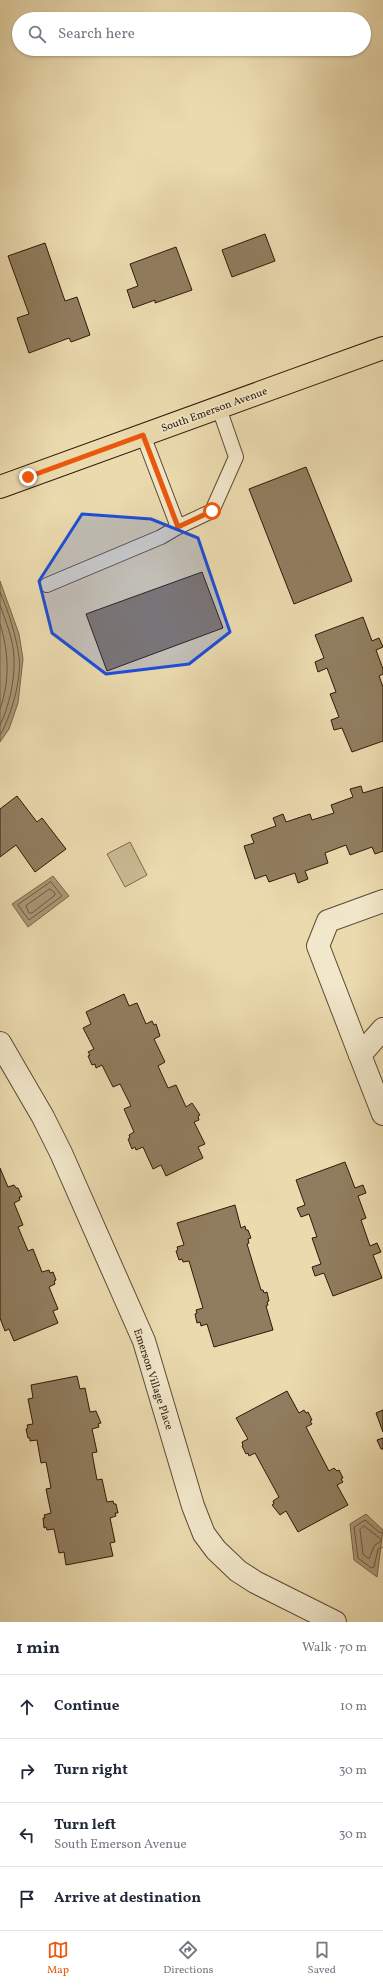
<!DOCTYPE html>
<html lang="en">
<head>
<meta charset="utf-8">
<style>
  :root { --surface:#fff; --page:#f6f6f7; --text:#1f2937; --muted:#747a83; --line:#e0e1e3; --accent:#ea580c }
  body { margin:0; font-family:Vollkorn,serif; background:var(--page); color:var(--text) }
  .stop { position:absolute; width:12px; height:12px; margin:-9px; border:3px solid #ea580c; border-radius:50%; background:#fff }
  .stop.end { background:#ea580c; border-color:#fff; box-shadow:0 1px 4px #0008 }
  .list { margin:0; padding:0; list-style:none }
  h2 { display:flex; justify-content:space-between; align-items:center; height:52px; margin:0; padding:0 16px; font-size:17px }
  h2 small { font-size:13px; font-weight:400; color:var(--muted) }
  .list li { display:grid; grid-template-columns:26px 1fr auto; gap:12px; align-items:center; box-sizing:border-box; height:64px; padding:0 16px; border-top:1px solid var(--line) }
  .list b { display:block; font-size:15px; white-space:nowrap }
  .list p { margin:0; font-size:13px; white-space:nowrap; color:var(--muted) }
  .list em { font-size:13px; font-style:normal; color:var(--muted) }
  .icon { flex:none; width:22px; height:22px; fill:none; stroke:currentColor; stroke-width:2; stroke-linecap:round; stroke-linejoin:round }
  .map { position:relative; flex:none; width:383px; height:1622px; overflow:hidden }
  .search { position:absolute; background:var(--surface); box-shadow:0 1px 3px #0004; left:12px; right:12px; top:12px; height:44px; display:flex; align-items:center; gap:10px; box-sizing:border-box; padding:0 14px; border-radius:22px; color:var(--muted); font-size:15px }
  .sheet { height:308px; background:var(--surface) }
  nav { display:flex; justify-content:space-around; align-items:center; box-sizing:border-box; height:56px; border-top:1px solid var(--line); background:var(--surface); font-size:11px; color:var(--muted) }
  nav a { display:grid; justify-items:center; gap:2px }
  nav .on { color:var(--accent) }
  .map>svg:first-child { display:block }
  .green { fill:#cab992; stroke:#7c694e }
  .water { fill:#aa9876; stroke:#78654a }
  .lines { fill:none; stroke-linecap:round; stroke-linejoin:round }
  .shore { stroke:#6c5840; stroke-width:1 }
  .building { fill:#907d5f; stroke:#2e1909 }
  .service-casing { stroke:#5d4932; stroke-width:16 }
  .minor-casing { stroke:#5d4932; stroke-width:24 }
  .primary-casing { stroke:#2e1909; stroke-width:24 }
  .service { stroke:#f1e7ca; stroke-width:14 }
  .minor { stroke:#f1e7ca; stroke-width:22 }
  .primary { stroke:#eadaae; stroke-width:22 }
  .route { stroke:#ea580c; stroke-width:5 }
  .marked { fill:#1d4ed8; fill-opacity:0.2; stroke:#1d4ed8; stroke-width:3; stroke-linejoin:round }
  .labels { text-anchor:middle; stroke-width:3; stroke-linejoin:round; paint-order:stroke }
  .street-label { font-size:11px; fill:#2e1909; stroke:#f1e7ca }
</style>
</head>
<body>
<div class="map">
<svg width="383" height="1622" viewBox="0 0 383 1622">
  <rect width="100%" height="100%" fill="#eadaae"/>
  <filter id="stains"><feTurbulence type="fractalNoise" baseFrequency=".005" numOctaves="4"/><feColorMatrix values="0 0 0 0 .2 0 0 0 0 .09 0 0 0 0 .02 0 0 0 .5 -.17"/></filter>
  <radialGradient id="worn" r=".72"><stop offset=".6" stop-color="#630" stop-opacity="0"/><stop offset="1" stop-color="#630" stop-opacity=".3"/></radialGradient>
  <!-- green -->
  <polygon class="green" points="130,842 147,875 125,887 107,854"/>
  <!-- water -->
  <g class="water">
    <polygon points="0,581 19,634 23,659 18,703 9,729 0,742"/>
    <polygon points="53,876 69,896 28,927 12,904"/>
    <polygon points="366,1514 383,1530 377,1577 354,1560 350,1524"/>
  </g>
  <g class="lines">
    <!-- shore -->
    <g class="shore">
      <path d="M0,592C9,613 16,635 19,657C22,678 11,717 0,735"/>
      <path d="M0,605C6,622 14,641 14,659C15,680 9,707 0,725"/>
      <path d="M0,624C9,652 10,681 0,709"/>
      <polygon points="51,882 62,896 29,920 18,905"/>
      <polygon points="50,889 55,893 55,895 32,913 29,913 26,906"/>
      <polygon points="364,1526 382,1540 374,1546 369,1559 363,1554 360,1530"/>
      <polyline points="383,1533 379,1532 365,1520 354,1527 358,1558 371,1568 374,1567 378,1549 383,1547"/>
    </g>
  </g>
  <!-- building -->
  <g class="building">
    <polygon points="265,234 275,261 232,277 222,250"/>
    <polygon points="45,243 65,301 77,297 90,335 71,342 69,338 29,353 17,318 29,314 8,256"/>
    <polygon points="176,247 192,290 155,303 155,300 133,308 127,290 138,286 130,264"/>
    <polygon points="306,467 352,581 294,604 249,489"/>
    <polygon points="202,572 223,628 107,671 86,614"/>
    <polygon points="363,617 372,641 379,638 383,647 376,650 383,669 383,674 379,676 383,687 383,741 352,752 342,728 334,730 331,720 339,717 330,694 336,692 327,668 318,672 315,662 324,658 315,635"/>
    <polygon points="361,786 363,793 383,787 383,851 375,854 372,847 350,855 346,845 325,853 328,863 305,871 308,879 298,883 295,873 269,882 266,875 255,879 244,846 254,843 251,835 276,826 273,818 283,814 286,822 310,814 312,820 334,813 331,805 353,797 350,789"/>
    <polygon points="17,796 37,822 42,818 66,849 35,872 16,845 0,857 0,809"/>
    <polygon points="124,994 129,1006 137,1003 146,1024 152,1021 154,1025 156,1024 160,1036 154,1039 165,1062 158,1066 168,1088 176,1085 186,1107 192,1103 200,1115 198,1116 199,1120 194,1122 205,1144 198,1147 203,1158 166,1176 161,1165 153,1169 143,1147 136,1150 135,1147 132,1149 128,1139 130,1138 129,1135 134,1132 124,1109 131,1106 120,1084 113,1087 102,1065 96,1068 95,1064 92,1065 88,1056 90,1055 88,1052 94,1049 83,1028 91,1024 86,1012"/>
    <polygon points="345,1162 355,1188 363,1185 366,1193 358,1196 366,1218 361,1220 370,1246 377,1243 381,1252 373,1255 382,1278 333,1296 324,1273 315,1276 312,1267 321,1264 312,1238 317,1237 309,1214 301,1217 297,1208 305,1205 296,1180"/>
    <polygon points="0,1168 8,1187 14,1185 16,1188 18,1188 22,1197 19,1197 20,1200 14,1203 23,1225 18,1227 28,1251 33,1249 42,1272 49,1270 50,1273 53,1272 56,1280 54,1281 55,1284 49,1287 58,1309 53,1311 58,1323 14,1341 9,1329 5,1331 0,1318"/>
    <polygon points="235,1205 241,1228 245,1226 246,1230 248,1230 251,1238 248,1239 249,1243 247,1244 261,1290 263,1290 264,1293 267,1292 269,1301 267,1302 268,1305 266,1306 273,1330 214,1347 207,1324 201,1326 200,1322 197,1323 195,1314 197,1313 196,1310 203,1308 189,1261 183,1262 182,1259 179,1260 176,1251 178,1250 177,1247 184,1245 177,1223"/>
    <polygon points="77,1376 80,1389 85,1388 90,1412 96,1411 101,1423 98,1424 99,1427 92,1429 97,1452 92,1453 97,1480 102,1479 107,1502 113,1501 114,1504 116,1504 118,1513 115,1513 116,1516 110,1518 115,1542 110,1543 113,1556 66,1565 64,1552 59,1553 54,1529 47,1530 46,1527 44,1528 43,1518 45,1518 44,1515 51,1513 46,1489 51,1488 46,1462 41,1463 37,1440 30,1441 30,1438 28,1438 26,1429 28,1428 27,1425 33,1424 28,1399 33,1398 31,1385"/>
    <polygon points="287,1391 299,1413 304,1410 306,1413 308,1412 312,1420 310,1421 312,1424 306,1427 329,1471 334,1468 337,1471 339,1470 343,1478 341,1479 343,1482 337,1485 348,1505 298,1532 286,1511 280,1515 272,1505 274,1504 273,1501 279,1497 255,1453 249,1456 248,1453 246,1454 242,1446 243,1446 242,1442 248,1439 236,1418"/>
    <polygon points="383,1410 383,1432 376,1413"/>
    <polygon points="383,1438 383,1449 381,1449 377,1440"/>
  </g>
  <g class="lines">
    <defs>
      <g id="service">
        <polyline points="143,435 178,527 212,511 236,457 219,408"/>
        <polyline points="47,585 161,537 178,527"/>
      </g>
      <g id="minor">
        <polyline points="383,1029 360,1055 383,1114"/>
        <polyline points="0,1043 43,1117 61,1153 144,1341 193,1506 204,1534 216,1550 238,1571 255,1582 335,1622"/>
        <polyline points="360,1055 318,946 328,921 383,901"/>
      </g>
      <polyline id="primary" points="0,487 383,348"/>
    </defs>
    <!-- service casing -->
    <use href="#service" class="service-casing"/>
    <!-- minor casing -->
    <use href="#minor" class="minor-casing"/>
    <!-- primary casing -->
    <use href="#primary" class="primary-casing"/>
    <!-- service -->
    <use href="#service" class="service"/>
    <!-- minor -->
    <use href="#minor" class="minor"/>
    <!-- primary -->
    <use href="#primary" class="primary"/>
  </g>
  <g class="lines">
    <!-- route -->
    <polyline class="route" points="28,477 143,435 178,527 212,511"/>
  </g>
  <!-- marked area -->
  <path class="marked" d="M82,514L151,519L198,538L230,632L189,664L106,674L52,633L39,581Z"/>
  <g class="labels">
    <!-- street labels -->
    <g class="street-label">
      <text transform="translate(214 409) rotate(-20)" y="4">South Emerson Avenue</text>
      <text transform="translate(154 1379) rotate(72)" y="4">Emerson Village Place</text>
    </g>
  </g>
  <rect width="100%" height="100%" filter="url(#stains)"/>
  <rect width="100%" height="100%" fill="url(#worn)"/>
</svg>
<div class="stop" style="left:212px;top:511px"></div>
<div class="stop end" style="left:28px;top:477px"></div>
<div class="search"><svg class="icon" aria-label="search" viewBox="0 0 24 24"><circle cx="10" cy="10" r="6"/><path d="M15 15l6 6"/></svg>Search here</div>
</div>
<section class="sheet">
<h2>1 min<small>Walk · 70 m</small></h2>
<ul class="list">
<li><svg class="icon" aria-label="ahead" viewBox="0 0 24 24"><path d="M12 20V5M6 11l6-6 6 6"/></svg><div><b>Continue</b></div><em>10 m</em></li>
<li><svg class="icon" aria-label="right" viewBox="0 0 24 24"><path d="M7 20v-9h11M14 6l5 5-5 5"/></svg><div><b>Turn right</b></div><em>30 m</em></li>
<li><svg class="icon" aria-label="left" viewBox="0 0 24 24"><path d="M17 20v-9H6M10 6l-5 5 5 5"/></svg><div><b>Turn left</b><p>South Emerson Avenue</p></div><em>30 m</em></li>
<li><svg class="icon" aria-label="arrive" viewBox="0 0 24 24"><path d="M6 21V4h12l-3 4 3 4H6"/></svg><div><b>Arrive at destination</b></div></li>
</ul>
</section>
<nav>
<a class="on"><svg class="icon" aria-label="map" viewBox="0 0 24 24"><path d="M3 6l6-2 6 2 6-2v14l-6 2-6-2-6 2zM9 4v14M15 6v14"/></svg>Map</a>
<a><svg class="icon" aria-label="directions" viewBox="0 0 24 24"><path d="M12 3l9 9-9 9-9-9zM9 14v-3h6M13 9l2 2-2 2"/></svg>Directions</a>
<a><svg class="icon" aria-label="saved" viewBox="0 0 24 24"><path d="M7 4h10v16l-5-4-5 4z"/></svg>Saved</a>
</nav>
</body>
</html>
